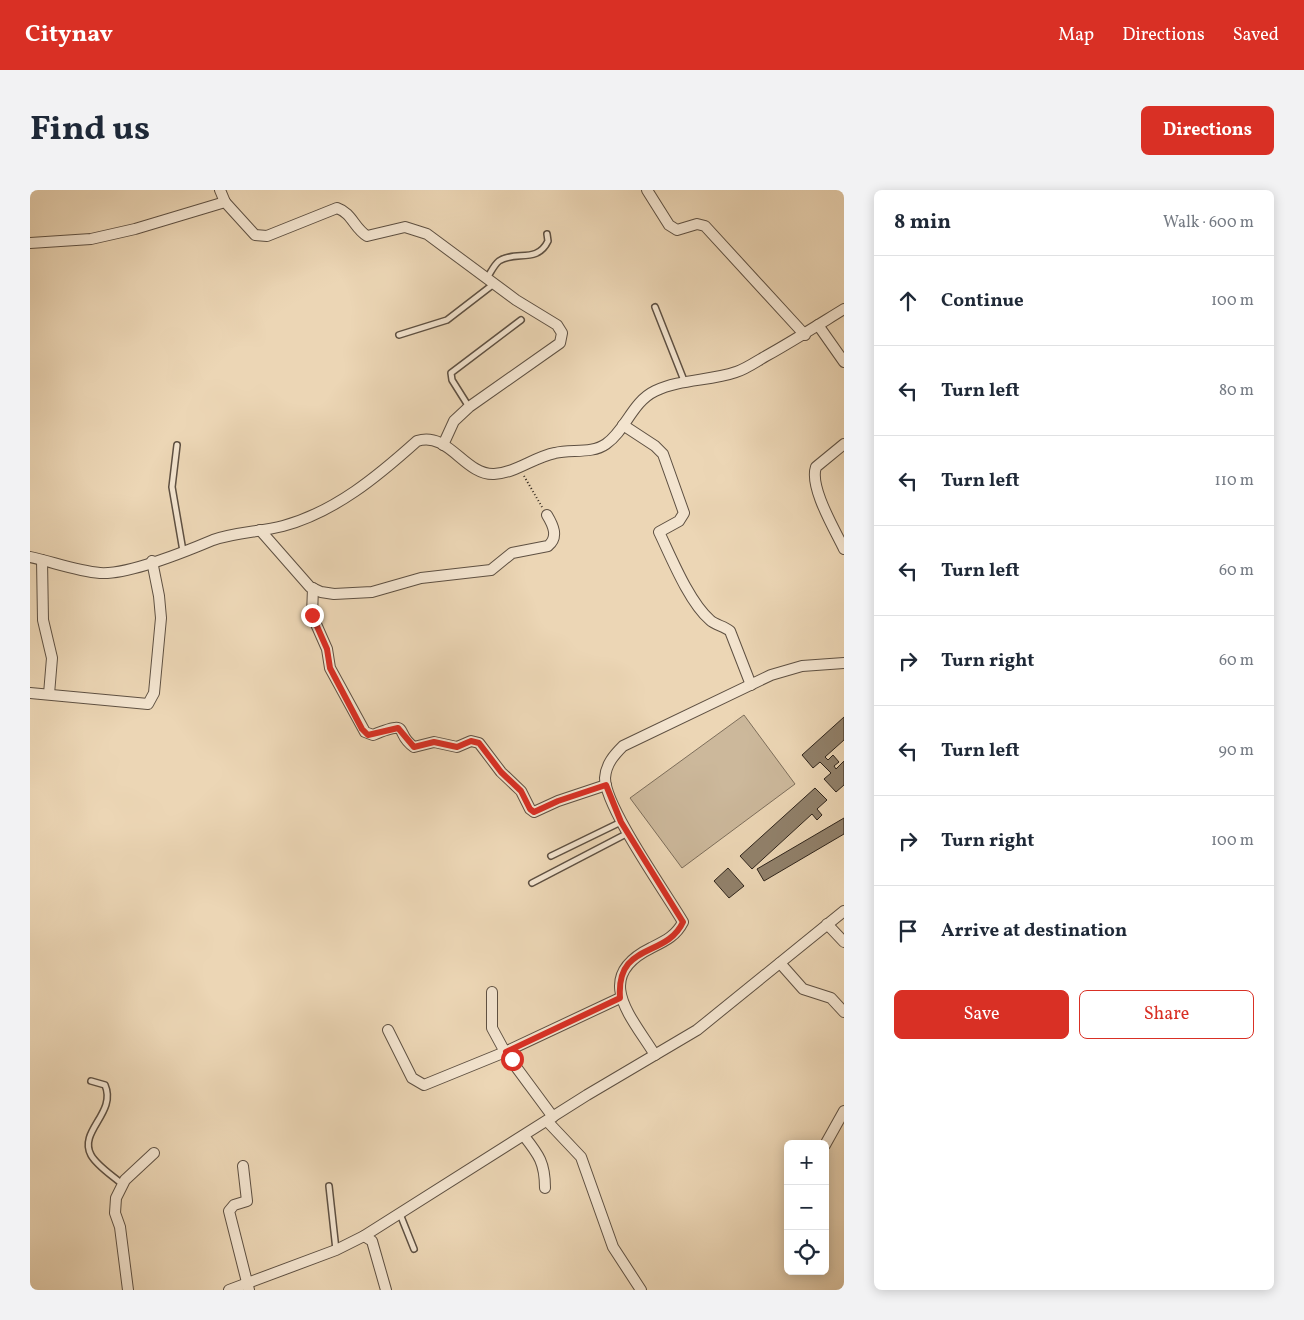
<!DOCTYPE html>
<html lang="en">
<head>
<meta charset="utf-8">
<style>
  :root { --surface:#fff; --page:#f2f2f3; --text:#1f2937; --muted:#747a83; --line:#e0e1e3; --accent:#d93025 }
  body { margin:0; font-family:Vollkorn,serif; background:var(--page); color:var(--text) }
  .controls { position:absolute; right:15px; bottom:15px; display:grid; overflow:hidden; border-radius:8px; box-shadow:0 2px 12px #0003 }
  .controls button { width:45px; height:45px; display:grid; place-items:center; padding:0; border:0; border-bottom:1px solid var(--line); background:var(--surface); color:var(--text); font:25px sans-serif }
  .stop { position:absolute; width:15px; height:15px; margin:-11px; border:4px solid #d93025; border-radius:50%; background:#fff }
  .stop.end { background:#d93025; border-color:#fff; box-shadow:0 1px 5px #0008 }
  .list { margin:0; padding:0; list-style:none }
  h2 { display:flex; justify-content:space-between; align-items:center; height:65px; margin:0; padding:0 20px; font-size:21px }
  h2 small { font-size:16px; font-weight:400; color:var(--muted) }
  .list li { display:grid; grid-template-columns:32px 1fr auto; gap:15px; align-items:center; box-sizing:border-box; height:90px; padding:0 20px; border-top:1px solid var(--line) }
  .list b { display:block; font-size:19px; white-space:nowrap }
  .list em { font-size:16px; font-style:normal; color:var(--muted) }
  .actions { display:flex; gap:10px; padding:15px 20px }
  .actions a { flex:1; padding:11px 0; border:1px solid var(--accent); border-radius:8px; text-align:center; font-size:18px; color:var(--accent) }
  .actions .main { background:var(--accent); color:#fff }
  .icon { flex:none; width:28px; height:28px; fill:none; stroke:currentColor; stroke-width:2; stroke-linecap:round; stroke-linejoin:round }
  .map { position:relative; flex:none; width:814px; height:1100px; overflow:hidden; border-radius:8px }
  header { display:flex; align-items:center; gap:30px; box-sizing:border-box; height:70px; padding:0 25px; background:var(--accent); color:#fff }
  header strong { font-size:24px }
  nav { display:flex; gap:28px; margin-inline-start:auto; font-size:18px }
  .intro { display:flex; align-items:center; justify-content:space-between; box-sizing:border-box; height:120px; padding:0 30px }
  h1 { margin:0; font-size:35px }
  .button { padding:12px 22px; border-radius:8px; background:var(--accent); color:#fff; font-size:18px; font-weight:700 }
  main { display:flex; gap:30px; padding:0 30px }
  aside { flex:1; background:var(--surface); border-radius:8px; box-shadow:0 2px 12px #0003 }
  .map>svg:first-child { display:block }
  .garden { fill:#ccb89b; stroke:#7d6e5b }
  .building { fill:#91816b; stroke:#2e241b }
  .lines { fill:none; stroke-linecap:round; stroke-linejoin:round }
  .lane-casing { stroke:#5e5042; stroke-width:8 }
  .street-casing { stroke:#5e5042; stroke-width:12 }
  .path { stroke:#2e241b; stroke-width:2; stroke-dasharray:1 2.5; stroke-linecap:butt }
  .lane { stroke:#f3e4cf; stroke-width:5 }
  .street { stroke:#f3e4cf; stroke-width:10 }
  .route { stroke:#d93025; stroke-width:6 }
</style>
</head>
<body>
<header>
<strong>Citynav</strong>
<nav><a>Map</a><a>Directions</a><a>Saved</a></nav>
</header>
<div class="intro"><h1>Find us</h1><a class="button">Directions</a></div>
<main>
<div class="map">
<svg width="814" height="1100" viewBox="0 0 814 1100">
  <rect width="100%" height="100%" fill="#ecd6b5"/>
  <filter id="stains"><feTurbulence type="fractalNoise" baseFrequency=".004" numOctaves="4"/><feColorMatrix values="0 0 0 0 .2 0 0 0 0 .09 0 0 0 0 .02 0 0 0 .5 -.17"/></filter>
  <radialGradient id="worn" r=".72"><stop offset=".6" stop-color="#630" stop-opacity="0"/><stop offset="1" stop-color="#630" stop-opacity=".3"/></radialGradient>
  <!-- garden -->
  <polygon class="garden" points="714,525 765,594 652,678 600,608"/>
  <!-- building -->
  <g class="building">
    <polygon points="814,527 814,550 795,567 798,570 803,565 809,572 804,576 806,579 814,571 814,595 806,602 794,589 801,583 790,572 783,578 772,565"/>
    <polygon points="785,598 797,610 787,619 792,625 787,630 782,624 722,679 710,666"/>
    <polygon points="814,628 814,644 734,691 727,679"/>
    <polygon points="698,678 714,696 699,708 684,691"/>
  </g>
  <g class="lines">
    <defs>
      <g id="lane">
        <path d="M457,88C461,82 464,75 469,71C486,60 507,74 518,51L517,44"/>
        <polyline points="625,117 655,193"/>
        <polyline points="369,145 417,130 465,93"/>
        <polyline points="439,217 422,190 421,183 491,130"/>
        <polyline points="147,255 142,297 153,361"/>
        <polyline points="521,666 591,632"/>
        <polyline points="502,693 598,643"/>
        <path d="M61,891L75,895C87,923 48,941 61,965C67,976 83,986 92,994"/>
        <polyline points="299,996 306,1060"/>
        <polyline points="370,1024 384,1059"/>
      </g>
      <g id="street">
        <polyline points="190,0 195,12"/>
        <polyline points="617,0 639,35 647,40 667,34 675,36 775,145"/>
        <path d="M0,53L61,49L105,39L195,12L225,45L237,46L307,18C322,23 324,38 337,46L375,37L397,44L486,110L527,135L532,143L530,153L439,217L424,231L413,255"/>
        <polyline points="788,135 814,172"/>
        <path d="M593,235L625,256L633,264L654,323L649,331L629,342C641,367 659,412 680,430C685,435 694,436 700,441L721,495"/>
        <path d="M814,254L786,277C779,297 805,340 814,359"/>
        <path d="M230,340L280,397L291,402L304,404L342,402L391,388L461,380L482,363L518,356C529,347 523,335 517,325"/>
        <path d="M0,367C23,372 47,381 70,383C97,385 157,361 183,350C206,342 230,342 253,336C305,322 348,286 387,251C419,241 434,285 464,284C486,283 504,267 525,263C541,259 562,264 576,254C596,240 602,212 625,201C650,189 680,191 706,182C716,179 727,171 736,166C763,151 788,135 814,119"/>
        <polyline points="12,370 13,430 22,468 19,504"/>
        <path d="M283,398L282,425L297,459L300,478L335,542L343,545C383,529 363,543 384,557L404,552L427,557L441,551L449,553L471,582L491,601L500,619L504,622L528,611L576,595"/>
        <polyline points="0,503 118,514 124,503 131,428 129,406 122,371"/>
        <polyline points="797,734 814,752"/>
        <polyline points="750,773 773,799 801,808 814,822"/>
        <polyline points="462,802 462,838 475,862 590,808"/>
        <polyline points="358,840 382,888 394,895 475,862 523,927"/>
        <path d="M625,865C601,826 562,787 621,758C635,751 646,746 653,732C636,703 575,617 575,588C576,574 584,565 593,556L741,485L772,476L814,473"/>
        <polyline points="517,931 551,967 583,1057 611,1100"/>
        <path d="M494,946C509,965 515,973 515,998"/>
        <polyline points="795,955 814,921"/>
        <polyline points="213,976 217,1011 204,1015 199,1021 219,1100"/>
        <polyline points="334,1046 342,1051 356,1100"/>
        <polyline points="98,1100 90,1037 85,1023 86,1008 95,990 124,963"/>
        <polyline points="199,1100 306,1060 334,1046 557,905 667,840 814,721"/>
      </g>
    </defs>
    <!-- lane casing -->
    <use href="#lane" class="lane-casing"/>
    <!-- street casing -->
    <use href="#street" class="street-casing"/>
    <!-- path -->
    <polyline class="path" points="494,286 512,317"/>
    <!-- lane -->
    <use href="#lane" class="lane"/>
    <!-- street -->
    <use href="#street" class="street"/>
  </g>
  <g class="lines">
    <!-- route -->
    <path class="route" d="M282,425L297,459L300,478L332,539L338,545L368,538L384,557L404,552L427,557L441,551L449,553L471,582L491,601L500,619L504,622L528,611L576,595L591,632L653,732C636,769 586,751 590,808L476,862L482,869"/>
  </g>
  <rect width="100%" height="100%" filter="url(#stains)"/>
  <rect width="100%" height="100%" fill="url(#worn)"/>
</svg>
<div class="controls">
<button>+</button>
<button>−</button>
<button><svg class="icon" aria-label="locate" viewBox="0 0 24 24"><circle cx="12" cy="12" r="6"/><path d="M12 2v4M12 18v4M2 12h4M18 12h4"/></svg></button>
</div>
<div class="stop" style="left:482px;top:869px"></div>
<div class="stop end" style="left:282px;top:425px"></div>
</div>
<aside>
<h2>8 min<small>Walk · 600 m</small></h2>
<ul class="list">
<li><svg class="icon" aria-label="ahead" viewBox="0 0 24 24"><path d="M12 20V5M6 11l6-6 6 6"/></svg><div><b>Continue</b></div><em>100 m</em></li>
<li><svg class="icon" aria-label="left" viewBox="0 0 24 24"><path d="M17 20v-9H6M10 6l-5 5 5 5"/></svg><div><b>Turn left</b></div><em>80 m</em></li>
<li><svg class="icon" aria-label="left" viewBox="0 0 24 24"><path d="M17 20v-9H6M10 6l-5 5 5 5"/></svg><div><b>Turn left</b></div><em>110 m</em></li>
<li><svg class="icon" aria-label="left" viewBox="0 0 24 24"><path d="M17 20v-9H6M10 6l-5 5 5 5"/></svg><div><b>Turn left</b></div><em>60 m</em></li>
<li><svg class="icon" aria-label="right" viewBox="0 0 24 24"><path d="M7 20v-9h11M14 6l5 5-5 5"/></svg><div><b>Turn right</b></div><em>60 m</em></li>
<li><svg class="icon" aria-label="left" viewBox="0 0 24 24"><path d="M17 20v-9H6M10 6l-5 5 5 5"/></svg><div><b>Turn left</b></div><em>90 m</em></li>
<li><svg class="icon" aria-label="right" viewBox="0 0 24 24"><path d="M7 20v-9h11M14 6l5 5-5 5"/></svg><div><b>Turn right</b></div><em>100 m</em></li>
<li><svg class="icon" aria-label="arrive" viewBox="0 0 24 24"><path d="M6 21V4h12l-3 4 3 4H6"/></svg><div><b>Arrive at destination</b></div></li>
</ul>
<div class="actions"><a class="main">Save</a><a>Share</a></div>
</aside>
</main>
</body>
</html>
